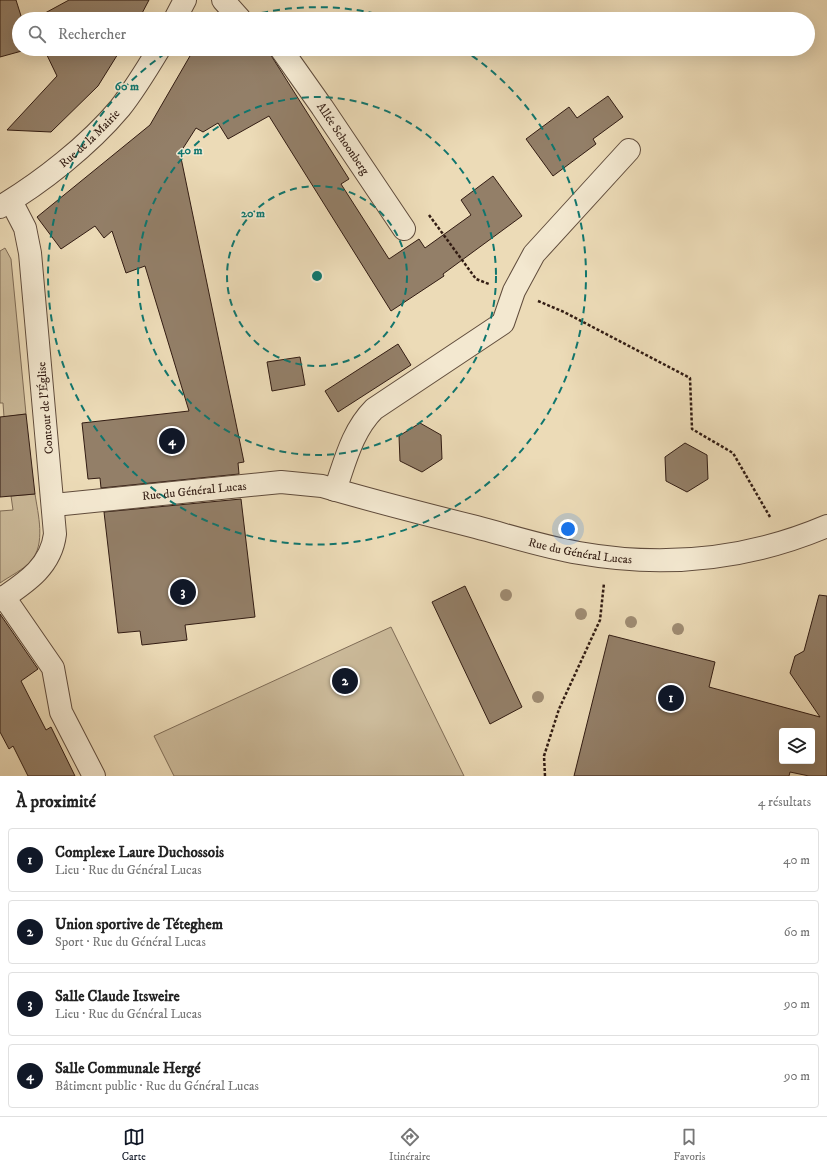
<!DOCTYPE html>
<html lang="fr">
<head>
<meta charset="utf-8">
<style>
  :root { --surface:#fff; --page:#f2f2f2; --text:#222; --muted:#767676; --line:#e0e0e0; --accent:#111827 }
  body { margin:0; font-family:"IM FELL DW Pica",serif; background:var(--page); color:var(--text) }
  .controls { position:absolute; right:12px; bottom:12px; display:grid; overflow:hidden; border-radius:4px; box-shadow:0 4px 16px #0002 }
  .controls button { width:36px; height:36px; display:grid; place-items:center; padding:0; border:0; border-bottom:1px solid var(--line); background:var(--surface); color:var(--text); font:20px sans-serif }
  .you { position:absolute; left:568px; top:529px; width:14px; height:14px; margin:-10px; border:3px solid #fff; border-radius:50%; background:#1a73e8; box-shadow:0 0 0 6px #1a73e833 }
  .badge { display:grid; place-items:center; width:26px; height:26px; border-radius:50%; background:var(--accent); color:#fff; font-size:13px; font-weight:700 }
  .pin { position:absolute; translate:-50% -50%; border:2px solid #fff; box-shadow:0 1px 4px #0006 }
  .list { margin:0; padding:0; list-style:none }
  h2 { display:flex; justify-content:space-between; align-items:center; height:52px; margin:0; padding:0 16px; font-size:17px }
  h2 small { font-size:13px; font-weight:400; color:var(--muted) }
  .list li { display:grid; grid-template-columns:26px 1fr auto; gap:12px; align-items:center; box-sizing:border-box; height:64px; margin:0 8px 8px; padding:0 8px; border:1px solid var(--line); border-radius:4px }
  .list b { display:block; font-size:15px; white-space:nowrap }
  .list p { margin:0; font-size:13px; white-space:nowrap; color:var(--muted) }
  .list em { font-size:13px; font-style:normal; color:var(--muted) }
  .icon { flex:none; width:22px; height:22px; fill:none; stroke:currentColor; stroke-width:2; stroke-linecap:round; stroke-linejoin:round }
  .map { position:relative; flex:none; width:827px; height:776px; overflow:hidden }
  .search { position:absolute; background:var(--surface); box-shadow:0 4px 16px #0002; left:12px; right:12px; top:12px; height:44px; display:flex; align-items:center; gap:10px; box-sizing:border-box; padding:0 14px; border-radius:22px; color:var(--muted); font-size:15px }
  .sheet { height:340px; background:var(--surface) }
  nav { display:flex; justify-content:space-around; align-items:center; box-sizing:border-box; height:56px; border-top:1px solid var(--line); background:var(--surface); font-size:11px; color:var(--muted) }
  nav a { display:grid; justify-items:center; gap:2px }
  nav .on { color:var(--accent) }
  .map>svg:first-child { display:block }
  .green { fill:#ccbb9b; stroke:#7f6c57 }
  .building { fill:#937f68; stroke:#321c13; fill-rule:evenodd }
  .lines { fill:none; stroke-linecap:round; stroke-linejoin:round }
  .minor-casing { stroke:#604c3c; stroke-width:24 }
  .path { stroke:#321c13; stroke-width:2.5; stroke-dasharray:3 2; stroke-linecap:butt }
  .minor { stroke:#f3e8d0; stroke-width:22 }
  .tree { fill:#9f8c73 }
  .ring { fill:none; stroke:#0f766e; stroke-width:2; stroke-dasharray:7 5 }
  .labels { text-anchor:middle; stroke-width:3; stroke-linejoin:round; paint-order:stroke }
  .street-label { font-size:12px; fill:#321c13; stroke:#f3e8d0 }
  .centre { fill:#0f766e; stroke:#f3e8d0; stroke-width:2 }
  .ring-label { font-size:12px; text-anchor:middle; font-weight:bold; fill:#0f766e; stroke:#f3e8d0; stroke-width:3; stroke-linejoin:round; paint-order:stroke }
</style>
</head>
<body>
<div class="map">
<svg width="827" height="776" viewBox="0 0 827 776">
  <rect width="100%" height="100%" fill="#ecdbb7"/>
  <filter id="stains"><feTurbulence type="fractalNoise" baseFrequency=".005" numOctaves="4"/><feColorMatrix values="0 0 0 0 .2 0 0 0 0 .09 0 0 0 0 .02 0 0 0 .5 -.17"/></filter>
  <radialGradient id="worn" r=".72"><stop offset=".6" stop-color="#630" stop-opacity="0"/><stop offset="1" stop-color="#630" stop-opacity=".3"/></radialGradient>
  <!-- green -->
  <g class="green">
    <polygon points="5,248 11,259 26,414 4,417 3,403 0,403 0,251"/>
    <path d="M35,494C38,514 46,544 31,561C23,570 10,576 0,583V511L13,510L11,496Z"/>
    <polygon points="391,627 464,776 174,776 154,736"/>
  </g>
  <!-- building -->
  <g class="building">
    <polygon points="0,0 16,0 22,19 19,19 19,49 29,49 0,57"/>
    <polygon points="69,0 149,0 139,19 34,19"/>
    <polygon points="44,49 121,49 98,86 51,132 7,130 57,76"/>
    <polygon points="194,49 267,49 349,179 341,184 389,259 419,239 425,248 471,215 461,200 493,176 522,216 443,274 444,276 391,311 269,116 228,139 218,123 203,132 196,128 180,153 244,462 238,463 239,474 101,488 100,478 88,479 82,423 189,411 145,266 126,273 112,231 104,238 95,226 61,249 37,217 150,125"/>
    <polygon points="608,96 623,117 593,139 596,144 553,176 526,139 569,107 577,118"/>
    <polygon points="398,344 411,365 338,412 325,391"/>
    <polygon points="300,357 305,385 272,391 267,362"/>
    <polygon points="26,414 35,494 0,497 0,417"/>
    <polygon points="420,423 441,435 442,459 422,472 400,461 399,436"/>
    <polygon points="685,443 707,455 708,479 687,492 666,481 665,457"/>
    <polygon points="241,499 255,617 185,625 187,640 142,645 140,631 118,633 104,512"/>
    <polygon points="465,586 522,707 490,724 432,602"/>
    <path d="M819,595L827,596V776H809L790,772L789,776H574L609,635L715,662L709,687L820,717L790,673L795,656L804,651ZM782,731H812V761H782Z"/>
    <polygon points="0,614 38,669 21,681 46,730 51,727 75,776 28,776 13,746 9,749 0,732"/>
  </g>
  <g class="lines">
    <defs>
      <g id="minor">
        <polyline points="223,0 240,19"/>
        <polyline points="175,19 185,0"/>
        <path id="s1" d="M281,49L322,107L404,229"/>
        <path id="s2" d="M0,207C41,183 89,145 120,108C135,89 147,69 159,49"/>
        <path d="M335,490C345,462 352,431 374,409L503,323L514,291L534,254L629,150"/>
        <path id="s3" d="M54,505L281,482L322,486C373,501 424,514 476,527C510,536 544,547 579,553C664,568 747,560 827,526"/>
        <polyline points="4,597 53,668 61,712 94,776"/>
        <path d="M0,600C25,583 51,567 55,534L30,253L25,228L11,201"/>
      </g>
    </defs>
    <!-- minor casing -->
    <use href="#minor" class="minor-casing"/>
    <!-- path -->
    <g class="path">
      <polyline points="429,215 476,279 489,284"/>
      <polyline points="538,301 564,312 690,378 692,429 733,453 770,517"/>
      <polyline points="545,776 544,756 559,709 600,620 604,583"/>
    </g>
    <!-- minor -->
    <use href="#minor" class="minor"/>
  </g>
  <!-- trees -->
  <g class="tree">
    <circle cx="506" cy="595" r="6"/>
    <circle cx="581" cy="614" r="6"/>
    <circle cx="631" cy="622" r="6"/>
    <circle cx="678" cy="629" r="6"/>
    <circle cx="538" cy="697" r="6"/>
  </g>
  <!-- distance rings -->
  <g class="ring">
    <circle cx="317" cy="276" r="90"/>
    <circle cx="317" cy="276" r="179"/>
    <path d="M238 19A269 269 0 0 1 396 19M462 49A269 269 0 1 1 172 49"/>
  </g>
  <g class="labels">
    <!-- street labels -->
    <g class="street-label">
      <text dy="4" stroke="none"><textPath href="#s2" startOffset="113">Rue de la Mairie</textPath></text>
      <text dy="4" stroke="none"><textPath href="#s1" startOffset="109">Allée Schoonberg</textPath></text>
      <text transform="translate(45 408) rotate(-95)" y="4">Contour de l'Église</text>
      <text dy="4" stroke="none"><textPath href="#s3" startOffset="141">Rue du Général Lucas</textPath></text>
      <text dy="4" stroke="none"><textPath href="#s3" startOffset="536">Rue du Général Lucas</textPath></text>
    </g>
  </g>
  <circle cx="317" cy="276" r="6" class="centre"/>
  <g class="ring-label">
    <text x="127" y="90">60 m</text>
    <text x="190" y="154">40 m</text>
    <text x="253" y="217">20 m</text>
  </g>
  <rect width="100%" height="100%" filter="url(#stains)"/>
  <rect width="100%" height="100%" fill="url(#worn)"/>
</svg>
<div class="controls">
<button><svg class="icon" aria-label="layers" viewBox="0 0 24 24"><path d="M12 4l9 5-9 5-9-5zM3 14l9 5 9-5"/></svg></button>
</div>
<div class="you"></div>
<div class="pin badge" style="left:671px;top:698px">1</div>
<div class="pin badge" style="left:345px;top:681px">2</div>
<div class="pin badge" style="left:183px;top:592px">3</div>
<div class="pin badge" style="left:172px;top:441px">4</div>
<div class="search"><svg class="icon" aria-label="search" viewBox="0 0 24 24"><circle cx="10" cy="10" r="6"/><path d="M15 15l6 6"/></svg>Rechercher</div>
</div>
<section class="sheet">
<h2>À proximité<small>4 résultats</small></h2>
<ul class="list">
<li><span class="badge">1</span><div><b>Complexe Laure Duchossois</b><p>Lieu · Rue du Général Lucas</p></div><em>40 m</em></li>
<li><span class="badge">2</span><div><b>Union sportive de Téteghem</b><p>Sport · Rue du Général Lucas</p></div><em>60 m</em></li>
<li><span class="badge">3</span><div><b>Salle Claude Itsweire</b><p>Lieu · Rue du Général Lucas</p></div><em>90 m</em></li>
<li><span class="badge">4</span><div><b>Salle Communale Hergé</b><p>Bâtiment public · Rue du Général Lucas</p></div><em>90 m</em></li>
</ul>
</section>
<nav>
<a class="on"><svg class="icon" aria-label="map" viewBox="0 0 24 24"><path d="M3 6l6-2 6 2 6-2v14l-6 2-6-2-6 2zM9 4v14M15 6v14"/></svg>Carte</a>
<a><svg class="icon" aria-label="directions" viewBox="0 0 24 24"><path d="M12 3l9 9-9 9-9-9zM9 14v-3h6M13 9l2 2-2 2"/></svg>Itinéraire</a>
<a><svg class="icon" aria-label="saved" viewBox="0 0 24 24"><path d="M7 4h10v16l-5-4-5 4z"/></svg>Favoris</a>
</nav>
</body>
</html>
